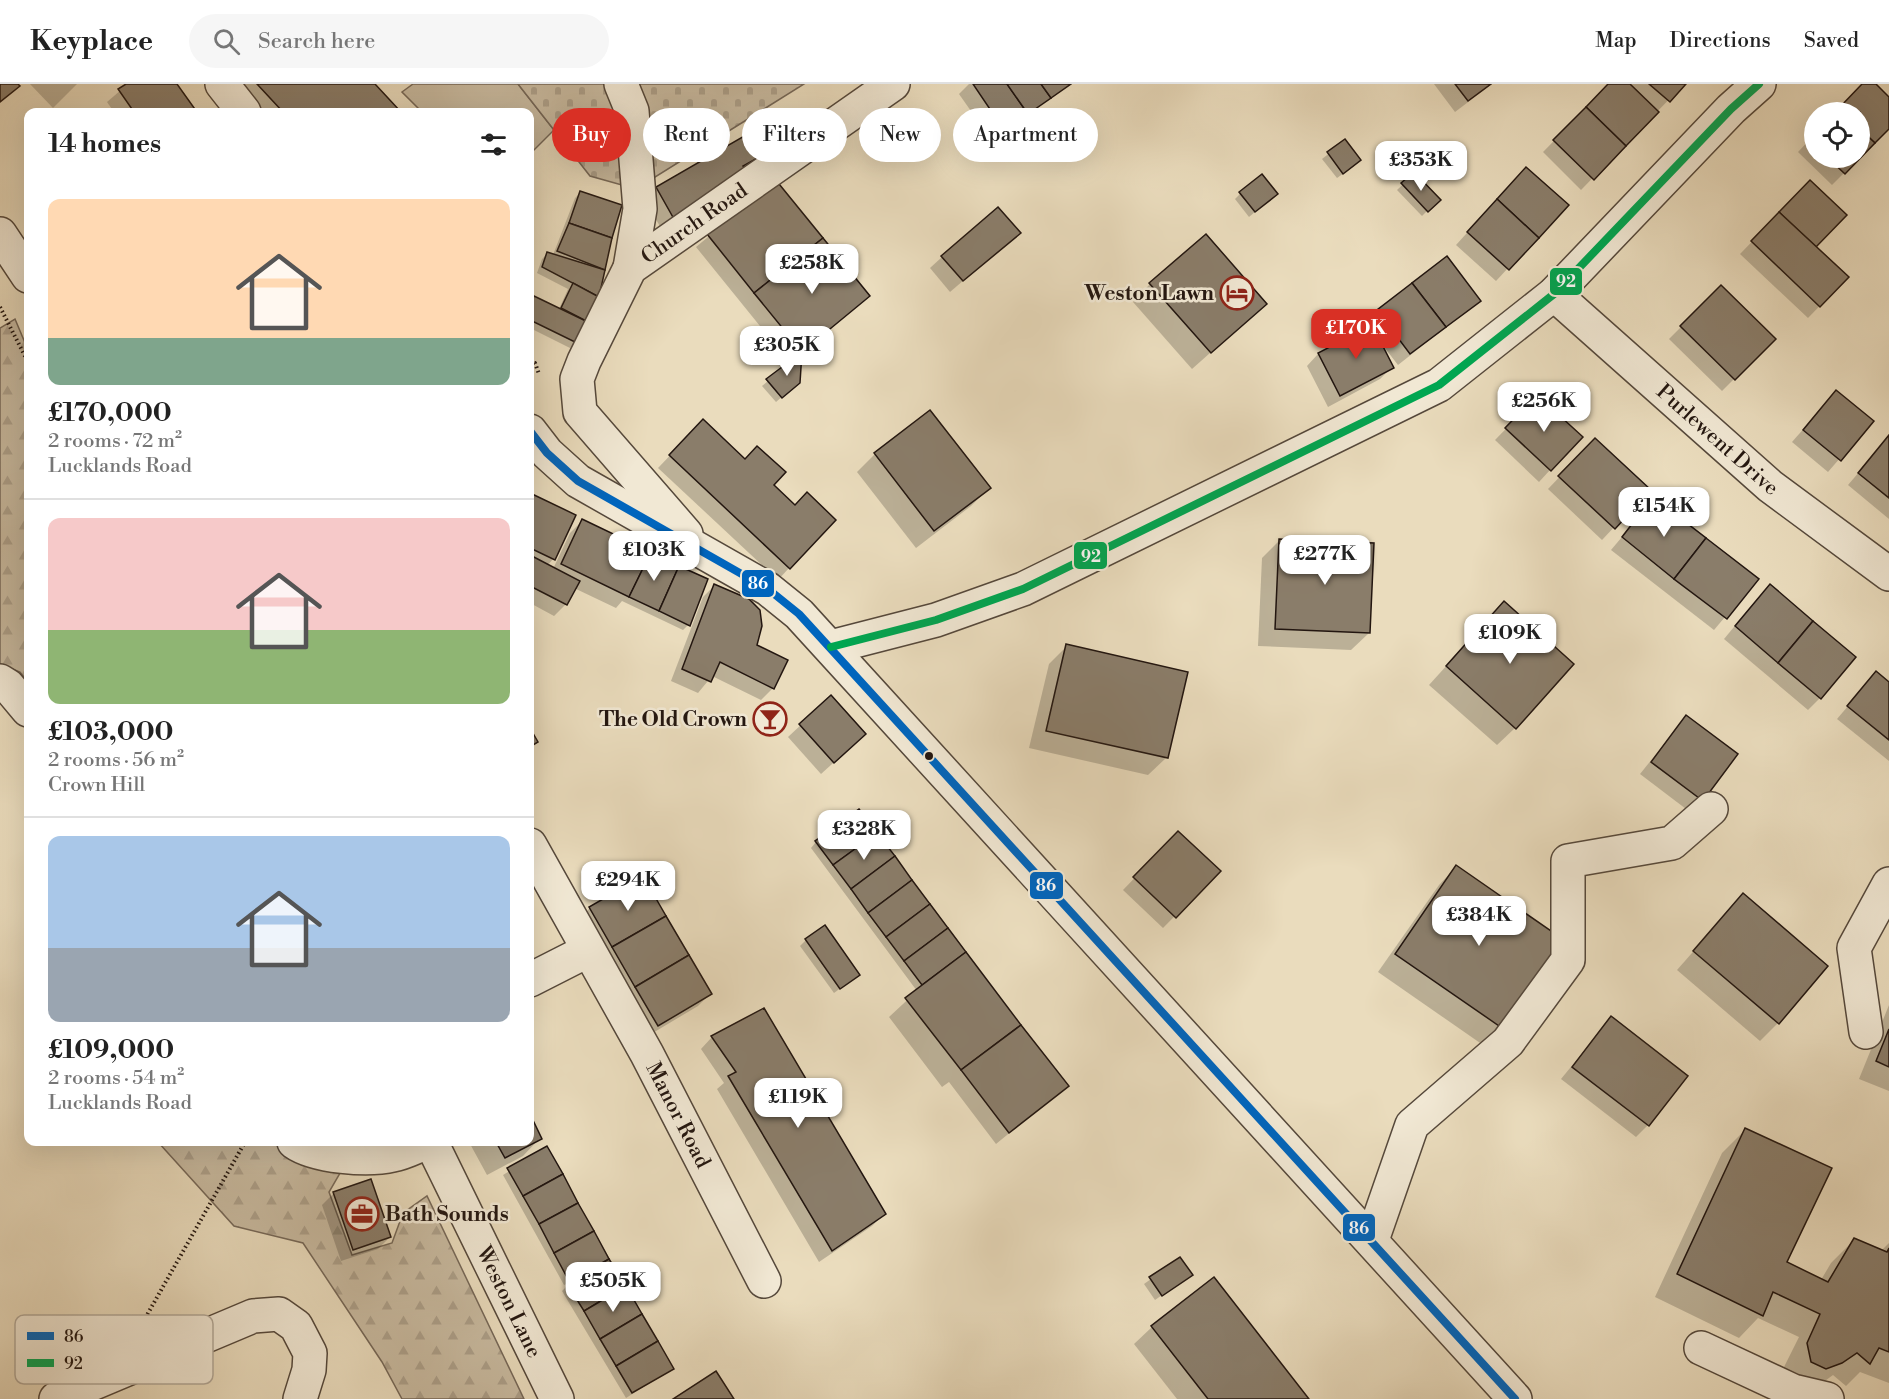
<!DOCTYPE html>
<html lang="en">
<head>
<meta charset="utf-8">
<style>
  body { margin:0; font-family:"Libre Bodoni",serif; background:#f6f6f6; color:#222; height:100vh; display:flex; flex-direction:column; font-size:22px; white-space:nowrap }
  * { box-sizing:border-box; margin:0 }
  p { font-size:20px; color:#767676 }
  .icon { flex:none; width:33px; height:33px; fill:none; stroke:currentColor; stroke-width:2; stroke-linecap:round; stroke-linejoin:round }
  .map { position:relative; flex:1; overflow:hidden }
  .sheet { position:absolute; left:24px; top:24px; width:510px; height:1038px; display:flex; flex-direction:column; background:#fff; border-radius:12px; box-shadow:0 6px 24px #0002 }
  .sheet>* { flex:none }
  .hud { position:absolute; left:552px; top:24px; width:570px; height:54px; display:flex; gap:12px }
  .buttons { position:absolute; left:1804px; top:18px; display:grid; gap:12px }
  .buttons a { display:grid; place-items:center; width:66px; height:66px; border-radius:50%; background:#fff; box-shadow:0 6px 24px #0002; font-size:30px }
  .price { position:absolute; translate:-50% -51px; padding:0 14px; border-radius:12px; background:#fff; color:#222; font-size:20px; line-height:39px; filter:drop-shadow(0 2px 3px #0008) }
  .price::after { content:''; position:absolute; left:50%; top:36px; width:18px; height:14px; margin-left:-9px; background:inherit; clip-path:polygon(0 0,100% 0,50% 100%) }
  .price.active { background:#d93025; color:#fff }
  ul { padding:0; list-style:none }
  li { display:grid; align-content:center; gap:12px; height:318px; padding:0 24px }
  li+li { border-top:2px solid #e0e0e0 }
  li span { display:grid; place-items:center; height:186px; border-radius:12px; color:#555 }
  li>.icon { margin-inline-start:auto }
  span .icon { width:108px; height:108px; fill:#fffc; stroke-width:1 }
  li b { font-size:26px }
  h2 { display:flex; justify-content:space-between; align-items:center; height:72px; padding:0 24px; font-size:26px }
  .chip { padding:0 21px; border-radius:27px; background:#fff; box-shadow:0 6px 24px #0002; font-size:21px; line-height:54px }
  .chip.active { background:#d93025; color:#fff }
  header { display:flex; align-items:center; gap:36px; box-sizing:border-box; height:84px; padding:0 30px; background:#fff; border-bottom:2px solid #e0e0e0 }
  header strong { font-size:28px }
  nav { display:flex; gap:33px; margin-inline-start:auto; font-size:21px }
  .search { width:420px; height:54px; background:#f6f6f6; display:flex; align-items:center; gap:15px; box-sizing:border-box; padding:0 21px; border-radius:33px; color:#767676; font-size:22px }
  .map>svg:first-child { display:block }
</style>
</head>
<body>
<header>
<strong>Keyplace</strong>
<div class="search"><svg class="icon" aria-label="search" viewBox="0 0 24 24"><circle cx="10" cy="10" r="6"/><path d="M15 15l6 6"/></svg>Search here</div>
<nav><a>Map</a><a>Directions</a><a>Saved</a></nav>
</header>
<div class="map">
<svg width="1889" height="1315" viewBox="0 0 1889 1315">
  <defs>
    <pattern id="forest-firs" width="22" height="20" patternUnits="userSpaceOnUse" patternTransform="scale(1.5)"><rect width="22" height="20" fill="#c8baa0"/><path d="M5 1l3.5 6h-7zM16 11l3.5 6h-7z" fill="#ac9f89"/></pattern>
    <pattern id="cemetery-stones" width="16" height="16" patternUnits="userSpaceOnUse" patternTransform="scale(1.5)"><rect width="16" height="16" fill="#c8baa0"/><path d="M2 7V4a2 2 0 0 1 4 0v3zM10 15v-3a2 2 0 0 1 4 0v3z" fill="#ac9f89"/></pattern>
  </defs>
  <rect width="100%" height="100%" fill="#eadcbd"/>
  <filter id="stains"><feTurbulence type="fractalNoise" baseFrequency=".00333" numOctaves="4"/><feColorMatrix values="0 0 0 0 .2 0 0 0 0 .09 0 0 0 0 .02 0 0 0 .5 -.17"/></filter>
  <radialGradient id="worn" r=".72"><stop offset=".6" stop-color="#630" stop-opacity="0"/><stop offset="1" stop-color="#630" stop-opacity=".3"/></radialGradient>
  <path fill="#c8baa0" stroke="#766858" stroke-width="1.5" d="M413,0H518L554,46L530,70V28H422L402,8Z"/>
  <g fill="url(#forest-firs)" stroke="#766858" stroke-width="1.5">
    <path d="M15,235L28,266V598L20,588L0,580V244Z"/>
    <path d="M158,1058H382L347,1077L329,1108L352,1171L392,1159L403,1129L427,1112L524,1315H402L382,1278L303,1159L234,1142Z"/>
  </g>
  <path fill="url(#cemetery-stones)" stroke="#766858" stroke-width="1.5" d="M518,0H804L636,105L590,92Z"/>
  <g fill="#0003">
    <path d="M30,0H77L53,24Z"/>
    <path d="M128,0H175L195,28H114L107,18Z"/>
    <path d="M224,0H373L399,28H250Z"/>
    <path d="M969,0H1070L992,57L959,10Z"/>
    <path d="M1434,0H1492L1455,28Z"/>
    <path d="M1610,0H1684L1581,106L1543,68Z"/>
    <path d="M1864,0H1874L1889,15V43L1860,73V28H1836Z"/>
    <path d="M1815,50V74H1859L1832,101L1798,68Z"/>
    <path d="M1345,57L1354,82L1337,94L1322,75Z"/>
    <path d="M777,62L662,146L645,116L657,104Z"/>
    <path d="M1414,90L1438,116L1422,132L1397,106Z"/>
    <path d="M1515,96L1567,121L1496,197L1456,161Z"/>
    <path d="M775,97L868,212L800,269L792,304L776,318L762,302L790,279L696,163Z"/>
    <path d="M1810,98L1814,163L1847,194L1808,234L1740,170Z"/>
    <path d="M580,109L610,153L598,212L576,258L570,264L530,244V212L559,225L568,205L537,189L542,175L548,169L553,171L575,114Z"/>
    <path d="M1240,110H1276L1249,133L1235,115Z"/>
    <path d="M1019,149L950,208L930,184L942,173Z"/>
    <path d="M1150,200L1265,220L1192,285L1133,218Z"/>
    <path d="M1721,203L1774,255L1722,307L1669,255Z"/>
    <path d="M1479,217L1398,281L1381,259L1392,283L1380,295L1328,323L1307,282L1318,270L1370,244L1366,239L1378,227Z"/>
    <path d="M1836,308L1872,337L1828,388L1792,358Z"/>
    <path d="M1537,313L1550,386L1539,398L1495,356Z"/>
    <path d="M930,328L989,404L971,422L916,464L857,388L875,370Z"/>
    <path d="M703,337L771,401L789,484L778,496L658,384Z"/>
    <path d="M1889,353V435L1848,401Z"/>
    <path d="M1595,356L1649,406L1602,456L1548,405Z"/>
    <path d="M530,411L574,432L553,475L547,482L553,485L570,449L582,437L688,541L683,546L622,517L616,524L574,504L566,520L554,532L530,519Z"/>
    <path d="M1654,415L1757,495L1714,546L1611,466Z"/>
    <path d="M1280,456L1369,549L1351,566L1258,562L1262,474Z"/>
    <path d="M715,501L755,562L773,604L761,616L712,592L698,609L671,597L703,513Z"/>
    <path d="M1758,514L1820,614L1808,626L1724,555Z"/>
    <path d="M1487,537L1515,644L1497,661L1429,601Z"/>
    <path d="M1067,562L1186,589L1166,674L1148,691L1029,664L1049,580Z"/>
    <path d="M1876,589L1889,600V677L1837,635Z"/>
    <path d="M831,613L852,662L821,690L788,653Z"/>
    <path d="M1686,633L1702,716L1690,728L1640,690Z"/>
    <path d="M1178,749L1219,787L1163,844L1123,806Z"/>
    <path d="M816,758L959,873L1067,1002L996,1060L949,998L942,1003L889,933L917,907L811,764Z"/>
    <path d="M1456,783L1501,943L1483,961L1378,888L1439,801Z"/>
    <path d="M642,794L710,910L698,922L646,953L578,836L590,824Z"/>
    <path d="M1743,811L1778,939L1760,957L1677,886Z"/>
    <path d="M806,856L858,891L834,909L800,862Z"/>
    <path d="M1889,921V1007L1859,995Z"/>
    <path d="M1611,934L1648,1041L1636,1053L1561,995Z"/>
    <path d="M712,953L884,1130L872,1142L819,1178L717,1005L724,999L701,965Z"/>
    <path d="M530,1034L540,1054L523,1072L487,1091L469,1058H530Z"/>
    <path d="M1745,1046L1785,1179L1821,1196L1831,1179L1854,1156L1881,1167L1889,1159V1299L1860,1288L1846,1302L1833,1291L1818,1302L1788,1301L1784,1283L1799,1253L1758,1234L1739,1254L1655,1213L1722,1069Z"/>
    <path d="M547,1064L672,1285L626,1314L562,1207L571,1198L564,1201L503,1091Z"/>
    <path d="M334,1109L390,1153L378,1165L341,1177L322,1121Z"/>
    <path d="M1179,1175L1191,1191L1155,1216L1144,1200Z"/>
    <path d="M1152,1243L1307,1315H1177L1134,1260Z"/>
  </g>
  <g fill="#8a7d6a" stroke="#231610" stroke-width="1.5">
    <path d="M0,0H18L20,2L0,18Z"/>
    <path d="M126,0H177L197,28H134L118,5Z"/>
    <path d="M257,0H375L401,28H283Z"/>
    <path d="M973,0H1007L1028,30L1004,46Z"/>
    <path d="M1007,0H1041L1051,14L1028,30Z"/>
    <path d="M1041,0H1071L1051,14Z"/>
    <path d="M1455,0H1491L1468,17Z"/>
    <path d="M1608,0H1630L1659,28L1626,62L1586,23Z"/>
    <path d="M1649,0H1686L1670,18Z"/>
    <path d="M1862,0H1876L1889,13V45L1875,59L1860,45V28H1843L1839,24Z"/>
    <path d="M1586,23L1626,62L1594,96L1553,56Z"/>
    <path d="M767,39L779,62L743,82L749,92L674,135L656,103Z"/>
    <path d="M1860,45L1875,59L1845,90L1828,74H1860Z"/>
    <path d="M1345,55L1361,76L1343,90L1327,68Z"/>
    <path d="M1526,83L1569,121L1539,154L1497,115Z"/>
    <path d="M1414,88L1441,116L1428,128L1401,99Z"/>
    <path d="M1262,90L1278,110L1255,128L1239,108Z"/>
    <path d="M775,95L823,154L754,209L707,150Z"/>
    <path d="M1810,96L1847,131L1816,163L1779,128Z"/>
    <path d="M580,107L622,121L612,154L569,139Z"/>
    <path d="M1497,115L1539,154L1509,186L1467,148Z"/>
    <path d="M998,123L1021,149L963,197L941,172Z"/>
    <path d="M1779,128L1849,193L1820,223L1751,157Z"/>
    <path d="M569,139L612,154L605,186L557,167Z"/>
    <path d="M1206,150L1267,220L1211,269L1149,199Z"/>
    <path d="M823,154L870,212L802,268L754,209Z"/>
    <path d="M547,168L605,186L599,213L542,183Z"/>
    <path d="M1447,172L1481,217L1446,243L1412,199Z"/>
    <path d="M573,199L599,213L590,239L561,224Z"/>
    <path d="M1412,199L1446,243L1410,270L1377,226Z"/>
    <path d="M1721,201L1776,255L1735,296L1680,242Z"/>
    <path d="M534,212L590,239L577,259L530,236V218Z"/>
    <path d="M1372,241L1394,284L1340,312L1318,269Z"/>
    <path d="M802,268L800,299L782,314L766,295Z"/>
    <path d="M1836,306L1874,337L1841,377L1803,346Z"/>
    <path d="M1537,311L1583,353L1551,387L1505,344Z"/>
    <path d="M930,326L991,404L934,447L874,369Z"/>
    <path d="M703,335L745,375L757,362L786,388L774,401L795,421L807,408L836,436L790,485L669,371Z"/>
    <path d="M1889,351V414L1858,389Z"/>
    <path d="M1595,354L1651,406L1615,445L1558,392Z"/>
    <path d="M530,409L576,431L555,476L530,464Z"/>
    <path d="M1653,413L1706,454L1674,495L1622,453Z"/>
    <path d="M582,435L651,468L629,513L561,480Z"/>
    <path d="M1706,454L1759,495L1727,535L1674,495Z"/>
    <path d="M1279,455L1374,459L1370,549L1275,545Z"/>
    <path d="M651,468L679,482L659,527L629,513Z"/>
    <path d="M530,471L580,497L567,521L530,502Z"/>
    <path d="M679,482L708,495L690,542L659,527Z"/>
    <path d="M714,500L749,515L760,526L762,542L757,561L788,576L774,605L720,578L711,598L682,585Z"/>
    <path d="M1770,500L1813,537L1778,579L1735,542Z"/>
    <path d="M1504,517L1574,580L1516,645L1446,582Z"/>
    <path d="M1813,537L1856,573L1821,615L1778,579Z"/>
    <path d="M1066,560L1188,588L1168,674L1046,647Z"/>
    <path d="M1876,587L1889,598V656L1847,622Z"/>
    <path d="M831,611L866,650L834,679L799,640Z"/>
    <path d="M1686,631L1738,670L1703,717L1651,678Z"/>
    <path d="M530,644L538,658L530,663Z"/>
    <path d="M859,725L877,749L833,781L815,757Z"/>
    <path d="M1178,747L1221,787L1176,834L1133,793Z"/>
    <path d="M877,749L895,772L851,805L833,781Z"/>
    <path d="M895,772L912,796L868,829L851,805Z"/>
    <path d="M1456,781L1564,856L1502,944L1395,870Z"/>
    <path d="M643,792L666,832L612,863L589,823Z"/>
    <path d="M912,796L930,820L886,853L868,829Z"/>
    <path d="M1743,809L1828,882L1779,940L1693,867Z"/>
    <path d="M930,820L948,844L904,877L886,853Z"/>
    <path d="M666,832L689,871L635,903L612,863Z"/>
    <path d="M825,841L860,891L840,905L805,855Z"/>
    <path d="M948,844L966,868L922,901L904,877Z"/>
    <path d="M966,868L1021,941L961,986L905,914Z"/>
    <path d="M689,871L712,910L658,942L635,903Z"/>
    <path d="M764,924L886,1130L832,1167L728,992L736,988L711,952Z"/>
    <path d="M1611,932L1688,992L1649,1042L1572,983Z"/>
    <path d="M1021,941L1069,1002L1009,1049L961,986Z"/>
    <path d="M1889,945V983L1876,977Z"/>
    <path d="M530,1030L542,1055L505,1074L496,1058H530Z"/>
    <path d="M1745,1044L1832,1084L1787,1178L1828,1198L1854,1154L1887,1168L1889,1164V1268L1879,1264L1870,1280L1857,1269L1842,1279L1826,1285L1811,1278L1807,1259L1820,1230L1773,1208L1763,1232L1677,1190Z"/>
    <path d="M547,1062L563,1090L523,1112L507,1084Z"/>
    <path d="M563,1090L578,1119L539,1140L523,1112Z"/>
    <path d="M371,1095L391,1153L353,1166L333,1108Z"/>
    <path d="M578,1119L594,1147L554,1169L539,1140Z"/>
    <path d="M594,1147L609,1175L569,1197L554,1169Z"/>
    <path d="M1180,1173L1193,1191L1162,1212L1149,1193Z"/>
    <path d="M609,1175L626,1202L584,1227L567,1200Z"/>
    <path d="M1214,1193L1309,1315H1208L1151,1242Z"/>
    <path d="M626,1202L642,1230L600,1255L584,1227Z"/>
    <path d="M642,1230L658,1257L616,1282L600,1255Z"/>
    <path d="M658,1257L674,1285L632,1309L616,1282Z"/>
    <path d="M716,1287L734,1315H673Z"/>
  </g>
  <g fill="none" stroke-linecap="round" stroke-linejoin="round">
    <defs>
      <g id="minor">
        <path d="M222,0L244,28"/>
        <path d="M621,0L632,27L640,125L630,184"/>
        <path d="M0,150L28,192"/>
        <path id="s1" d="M1554,210L1770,402L1889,490"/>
        <path d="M530,347L547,369L578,397L768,505L799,530L1515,1315"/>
        <path id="s2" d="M686,450L580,328L577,295L584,277L630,184L893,0"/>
        <path d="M831,563L936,536L1023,505L1439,301L1554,210L1731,25L1759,0"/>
        <path d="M0,597L8,602L28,626"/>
        <path id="s3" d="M530,761L647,970L764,1197"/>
        <path d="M530,896L587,867"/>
        <path d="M1866,948L1854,864L1889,800"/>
        <path d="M294,1058C315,1073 368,1077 393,1071C405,1069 417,1062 428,1058"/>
        <path id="s4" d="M431,1058L557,1315"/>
        <path d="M1372,1156L1412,1041L1508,958L1568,876V777L1672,759L1711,725"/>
        <path d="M1701,1264L1793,1307L1827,1315"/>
        <path d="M56,1315L253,1232L279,1230L296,1242L310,1269L309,1286L300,1315"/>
      </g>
    </defs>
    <use href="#minor" stroke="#55483b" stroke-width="36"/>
    <g stroke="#231610" stroke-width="4" stroke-dasharray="1.5 3" stroke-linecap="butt">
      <path d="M0,223L28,278"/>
      <path d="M530,278L535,279L539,290"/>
      <path d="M143,1238L245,1058"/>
    </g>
    <use href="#minor" stroke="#f1e8d4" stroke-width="33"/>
    <defs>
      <path id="bus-1" d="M530,347L547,369L578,397L768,505L799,530L1515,1315"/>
      <path id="bus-2" d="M831,563L936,536L1023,505L1439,301L1554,210L1731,25L1759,0"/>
    </defs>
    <use href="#bus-1" stroke="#f1e8d4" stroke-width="12"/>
    <use href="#bus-2" stroke="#f1e8d4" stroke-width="12"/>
    <use href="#bus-1" stroke="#0065bd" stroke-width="8"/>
    <use href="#bus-2" stroke="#00a651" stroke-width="8"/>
  </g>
  <defs>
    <symbol id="hotel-ring" viewBox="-11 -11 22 22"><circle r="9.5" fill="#f1e8d4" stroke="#8f2418" stroke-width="1.5"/><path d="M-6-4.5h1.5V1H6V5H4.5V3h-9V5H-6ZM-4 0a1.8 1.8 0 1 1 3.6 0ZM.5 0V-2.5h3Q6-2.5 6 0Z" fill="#8f2418"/></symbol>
    <symbol id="bar-ring" viewBox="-11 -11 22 22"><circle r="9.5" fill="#f1e8d4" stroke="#8f2418" stroke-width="1.5"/><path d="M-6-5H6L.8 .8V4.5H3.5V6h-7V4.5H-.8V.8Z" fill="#8f2418"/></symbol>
    <symbol id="office-ring" viewBox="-11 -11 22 22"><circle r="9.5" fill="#f1e8d4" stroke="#8f2418" stroke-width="1.5"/><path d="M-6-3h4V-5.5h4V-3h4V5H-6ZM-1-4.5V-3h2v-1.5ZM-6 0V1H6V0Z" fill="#8f2418"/></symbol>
  </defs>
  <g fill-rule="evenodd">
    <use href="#hotel-ring" x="1218" y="190" width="38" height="38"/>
    <use href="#bar-ring" x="751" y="616" width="38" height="38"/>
    <use href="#office-ring" x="343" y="1111" width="38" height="38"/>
  </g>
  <circle fill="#231610" stroke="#f1e8d4" stroke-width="2" cx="929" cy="672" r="5"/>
  <g text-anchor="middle" stroke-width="5" stroke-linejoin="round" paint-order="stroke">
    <g font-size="21" fill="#231610" stroke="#f1e8d4">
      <text dy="7" stroke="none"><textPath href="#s2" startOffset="396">Church Road</textPath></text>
      <text dy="7" stroke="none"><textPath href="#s1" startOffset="219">Purlewent Drive</textPath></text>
      <text dy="7" stroke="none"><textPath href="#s3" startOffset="308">Manor Road</textPath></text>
      <text dy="7" stroke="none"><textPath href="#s4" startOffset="178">Weston Lane</textPath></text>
    </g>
    <g font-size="21" font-weight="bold" fill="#231610" stroke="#f1e8d4" text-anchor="end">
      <text x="1214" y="216">Weston Lawn</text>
      <text x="747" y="642">The Old Crown</text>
      <text x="385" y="1137" text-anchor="start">Bath Sounds</text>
    </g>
  </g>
  <rect x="15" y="1231" width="198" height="69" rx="9" fill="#f1e8d4" stroke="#b3a999" stroke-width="1.5"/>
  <rect x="27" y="1248" width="27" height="8" fill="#0065bd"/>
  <rect x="27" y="1275" width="27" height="8" fill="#00a651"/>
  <g font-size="16" fill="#231610">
    <text x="64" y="1258">86</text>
    <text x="64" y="1285">92</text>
  </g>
  <g stroke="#f1e8d4" stroke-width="2">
    <rect x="1549" y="183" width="34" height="29" rx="6" fill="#00a651"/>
    <rect x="1073" y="457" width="35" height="29" rx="6" fill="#00a651"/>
    <rect x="741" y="485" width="34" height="29" rx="6" fill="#0065bd"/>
    <rect x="1029" y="787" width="35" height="29" rx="6" fill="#0065bd"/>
    <rect x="1342" y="1129" width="34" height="29" rx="6" fill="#0065bd"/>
  </g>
  <g font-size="16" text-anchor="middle" font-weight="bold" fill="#fff">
    <text x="1566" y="203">92</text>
    <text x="1091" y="478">92</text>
    <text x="758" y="505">86</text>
    <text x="1046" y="807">86</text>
    <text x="1359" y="1150">86</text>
  </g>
  <rect width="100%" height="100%" filter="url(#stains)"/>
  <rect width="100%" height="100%" fill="url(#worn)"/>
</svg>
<div class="buttons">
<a><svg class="icon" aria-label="locate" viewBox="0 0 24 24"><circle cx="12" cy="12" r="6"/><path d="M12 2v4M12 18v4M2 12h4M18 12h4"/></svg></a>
</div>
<b class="price" style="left:1421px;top:108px">£353K</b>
<b class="price" style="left:812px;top:211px">£258K</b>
<b class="price active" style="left:1356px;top:276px">£170K</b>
<b class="price" style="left:787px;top:293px">£305K</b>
<b class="price" style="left:1544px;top:349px">£256K</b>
<b class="price" style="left:1664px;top:454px">£154K</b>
<b class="price" style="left:654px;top:498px">£103K</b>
<b class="price" style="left:1325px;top:502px">£277K</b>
<b class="price" style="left:1510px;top:581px">£109K</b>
<b class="price" style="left:864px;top:777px">£328K</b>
<b class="price" style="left:628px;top:828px">£294K</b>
<b class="price" style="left:1479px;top:863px">£384K</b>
<b class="price" style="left:798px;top:1045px">£119K</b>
<b class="price" style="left:613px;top:1229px">£505K</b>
<div class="hud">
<a class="chip active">Buy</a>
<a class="chip">Rent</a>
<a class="chip">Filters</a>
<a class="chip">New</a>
<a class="chip">Apartment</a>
</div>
<section class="sheet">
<h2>14 homes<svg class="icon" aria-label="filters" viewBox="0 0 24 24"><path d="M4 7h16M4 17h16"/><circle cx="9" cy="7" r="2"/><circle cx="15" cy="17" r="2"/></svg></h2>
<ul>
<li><span style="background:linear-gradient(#ffd9b3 75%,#7fa58c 0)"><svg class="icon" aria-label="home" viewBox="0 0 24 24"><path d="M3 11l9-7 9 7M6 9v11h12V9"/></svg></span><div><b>£170,000</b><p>2 rooms · 72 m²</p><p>Lucklands Road</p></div></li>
<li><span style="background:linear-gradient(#f6c9c9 60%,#8fb573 0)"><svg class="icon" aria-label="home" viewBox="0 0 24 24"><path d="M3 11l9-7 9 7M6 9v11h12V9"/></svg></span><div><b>£103,000</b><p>2 rooms · 56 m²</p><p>Crown Hill</p></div></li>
<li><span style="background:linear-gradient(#a9c7e8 60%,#9aa5b1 0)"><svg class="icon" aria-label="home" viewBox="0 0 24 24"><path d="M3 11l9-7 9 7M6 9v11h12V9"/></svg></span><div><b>£109,000</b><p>2 rooms · 54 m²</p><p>Lucklands Road</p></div></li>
</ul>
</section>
</div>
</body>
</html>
